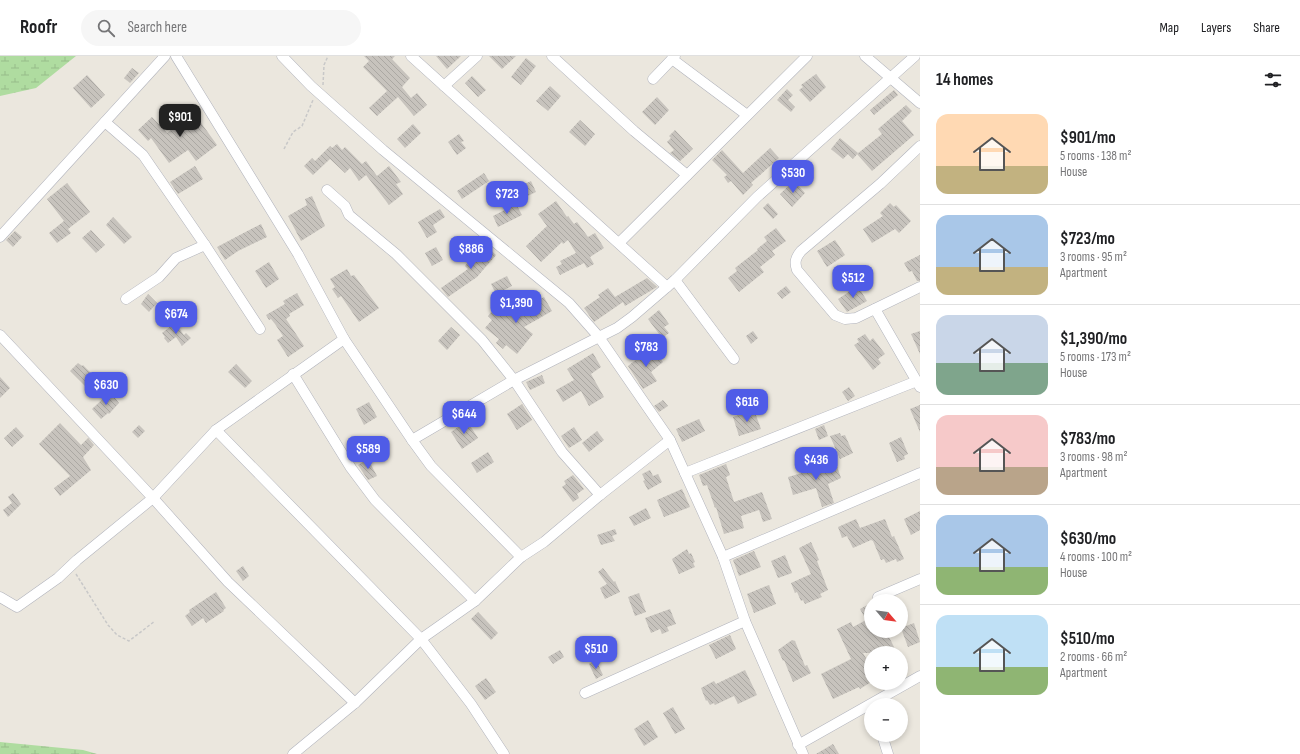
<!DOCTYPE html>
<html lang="en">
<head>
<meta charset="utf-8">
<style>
  body { margin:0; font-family:"Sofia Sans Condensed",sans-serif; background:#f6f6f6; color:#202124; height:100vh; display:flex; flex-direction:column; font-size:15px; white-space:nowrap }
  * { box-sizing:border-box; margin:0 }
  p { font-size:13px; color:#757577 }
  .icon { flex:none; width:22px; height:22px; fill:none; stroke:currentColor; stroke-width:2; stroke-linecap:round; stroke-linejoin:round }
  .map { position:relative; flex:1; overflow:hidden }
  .details { display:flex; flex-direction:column; background:#fff; width:380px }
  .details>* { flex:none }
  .needle { width:26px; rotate:118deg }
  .fabs { position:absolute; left:864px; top:538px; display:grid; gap:8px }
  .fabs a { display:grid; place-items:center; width:44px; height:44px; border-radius:50%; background:#fff; box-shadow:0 2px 6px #0003; font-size:20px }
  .price { position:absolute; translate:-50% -34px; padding:0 9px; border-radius:8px; background:#4f5ce7; color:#fff; font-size:13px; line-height:26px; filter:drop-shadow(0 1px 2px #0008) }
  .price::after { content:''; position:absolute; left:50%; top:24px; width:12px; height:9px; margin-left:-6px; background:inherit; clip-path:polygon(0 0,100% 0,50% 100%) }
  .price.active { background:#222; color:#fff }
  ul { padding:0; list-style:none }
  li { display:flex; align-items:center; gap:12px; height:100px; padding:0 16px }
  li+li { border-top:1px solid #e0e0e0 }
  li span { display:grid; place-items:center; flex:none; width:112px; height:80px; border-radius:12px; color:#555 }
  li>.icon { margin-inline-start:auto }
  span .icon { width:48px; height:48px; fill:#fffc; stroke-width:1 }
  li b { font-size:17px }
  h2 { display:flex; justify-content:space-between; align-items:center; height:48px; padding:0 16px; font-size:17px }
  header { display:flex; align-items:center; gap:24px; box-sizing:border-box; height:56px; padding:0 20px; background:#fff; border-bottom:1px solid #e0e0e0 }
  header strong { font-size:19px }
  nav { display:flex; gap:22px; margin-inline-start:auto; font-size:14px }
  .search { width:280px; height:36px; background:#f6f6f6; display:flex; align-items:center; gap:10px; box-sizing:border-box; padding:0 14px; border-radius:22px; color:#757577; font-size:15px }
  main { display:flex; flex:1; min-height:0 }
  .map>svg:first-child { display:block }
</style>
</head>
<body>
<header>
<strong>Roofr</strong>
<div class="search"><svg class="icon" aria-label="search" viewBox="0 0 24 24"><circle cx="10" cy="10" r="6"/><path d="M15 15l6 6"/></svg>Search here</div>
<nav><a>Map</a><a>Layers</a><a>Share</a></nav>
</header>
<main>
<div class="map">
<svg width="920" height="698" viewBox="0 0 920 698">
  <defs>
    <pattern id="wetland-marsh" width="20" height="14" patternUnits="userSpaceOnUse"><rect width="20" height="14" fill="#afdca0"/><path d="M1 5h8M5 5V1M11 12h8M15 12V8" fill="none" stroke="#97bd8a"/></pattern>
    <pattern id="building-back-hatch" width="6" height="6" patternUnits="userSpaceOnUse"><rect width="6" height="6" fill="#c7c3bd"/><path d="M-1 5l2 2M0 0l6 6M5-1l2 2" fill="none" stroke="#aba8a3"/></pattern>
  </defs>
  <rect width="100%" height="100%" fill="#ebe7de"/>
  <g fill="url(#wetland-marsh)">
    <path d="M0,0H76L36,32L0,40Z"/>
    <path d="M0,686L83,694L97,698H0Z"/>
  </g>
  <g fill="url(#building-back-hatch)">
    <path d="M364,0H395L392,3L410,22L402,31L411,42L417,37L427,49L414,60L398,41L377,60L369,52L387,35L363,11L369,5Z"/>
    <path d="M436,0H461L447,13Z"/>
    <path d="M489,0H516L502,13Z"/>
    <path d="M526,2L536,10L521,29L511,21Z"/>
    <path d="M132,12L139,17L130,27L124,22Z"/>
    <path d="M816,18L826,31L810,46L799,34L803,31L801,29Z"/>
    <path d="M87,19L105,39L91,52L73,32Z"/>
    <path d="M472,20L486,34L478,41L465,27Z"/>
    <path d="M550,30L561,40L548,55L536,45Z"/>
    <path d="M787,33L793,39L788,44L795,51L791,56L777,44Z"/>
    <path d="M894,34L898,39L874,59L870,54Z"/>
    <path d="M657,41L669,54L655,69L642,56Z"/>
    <path d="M906,49L912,55L902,65L914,79L872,115L857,98L882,78L878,73Z"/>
    <path d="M194,57L217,89L196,105L188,94L169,107L151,82L148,85L138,74L152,61L167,77Z"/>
    <path d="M580,64L595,78L585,90L569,76Z"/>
    <path d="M413,68L421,77L405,92L397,83Z"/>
    <path d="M675,74L693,93L680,105L670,97L674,94L667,86L671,82L669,80Z"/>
    <path d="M459,78L464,85L461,86L466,92L457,99L448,86Z"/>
    <path d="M840,82L858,97L853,103L848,98L843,103L831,93Z"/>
    <path d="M337,88L342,94L345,91L362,108L366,105L377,120L389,110L401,126L396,128L403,138L389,149L366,119L359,125L350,112L345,117L330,103L313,119L304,110L312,102L315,105L330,90L332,92Z"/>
    <path d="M770,92L779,102L751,127L753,129L743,139L731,125L728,127L724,121L727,119L712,104L722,94L743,117Z"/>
    <path d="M195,110L203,123L178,138L170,126Z"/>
    <path d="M484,117L489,125L462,143L457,135Z"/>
    <path d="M531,125L536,136L515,146L510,135Z"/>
    <path d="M794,125L805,137L792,151L780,138Z"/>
    <path d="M67,127L90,156L68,173L71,177L57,187L49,177L64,165L47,143Z"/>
    <path d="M312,140L325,170L301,185L288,160L307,149L305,143Z"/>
    <path d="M556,145L567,161L568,160L574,168L577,166L588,181L595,177L604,192L590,201L594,208L587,212L584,207L560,219L556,211L562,208L560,205L576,197L568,184L563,188L562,186L541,206L526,190L547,170L538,158Z"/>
    <path d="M768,147L778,158L773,163L763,152Z"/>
    <path d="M890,147L894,151L896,149L911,165L899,177L895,173L872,187L863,173L883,160L880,157Z"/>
    <path d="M516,148L522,159L498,171L493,160Z"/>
    <path d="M440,153L445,161L433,169L437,176L427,182L418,166Z"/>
    <path d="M113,161L132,181L124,188L106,169Z"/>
    <path d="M261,168L267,181L238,195L225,204L217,191Z"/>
    <path d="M776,172L786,185L772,195L775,199L760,211L764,216L739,236L728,222L737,215L735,212L758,194L757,193L767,185L764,181Z"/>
    <path d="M91,174L105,189L96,197L82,182Z"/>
    <path d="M15,175L22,181L13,191L6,184Z"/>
    <path d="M835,184L845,199L827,211L817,195Z"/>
    <path d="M484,188L496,199L477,221L448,241L441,232L468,213L465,210L472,202L470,200Z"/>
    <path d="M436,191L443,204L432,210L425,197Z"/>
    <path d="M920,199V225H917L912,215L909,216L904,207Z"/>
    <path d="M269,206L279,223L266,232L255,215Z"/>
    <path d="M347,213L351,220L354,219L379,252L359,266L341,240L338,242L332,233L335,231L330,223Z"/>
    <path d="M507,220L512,230L496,238L491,228Z"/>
    <path d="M647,222L657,231L625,250L623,246L594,266L584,252L600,241L598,239L608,232L615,241Z"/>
    <path d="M786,230L791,236L782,243L777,237Z"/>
    <path d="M858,230L867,245L847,256L838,243Z"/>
    <path d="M297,237L304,249L289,258L290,260L286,263L304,290L288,301L277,284L283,280L275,268L271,263L269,264L266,259L285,248L283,245Z"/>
    <path d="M148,238L157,247L149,256L141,248Z"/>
    <path d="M544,241L552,255L524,271L533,278L517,298L506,289L503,293L496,287L499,283L485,272L492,264L488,260L497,249L510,260Z"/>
    <path d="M659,254L669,268L664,271L669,277L662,282L648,263Z"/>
    <path d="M175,267L184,279L186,277L191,282L182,290L176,281L168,287L164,282L165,281L162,277Z"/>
    <path d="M451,271L460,279L447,294L438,285Z"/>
    <path d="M753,275L758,282L751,288L746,280Z"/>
    <path d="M920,275V298L911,278Z"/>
    <path d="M865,278L870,285L873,282L885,298L878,303L881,307L873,314L854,289L859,286L857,283Z"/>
    <path d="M651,292L663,306L651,316L657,325L643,333L628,310Z"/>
    <path d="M593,297L601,311L591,318L604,341L589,350L581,335L563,346L556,334L574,324L567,313Z"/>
    <path d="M78,307L82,310L83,309L96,322L87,332L70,315Z"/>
    <path d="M236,308L252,325L245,332L228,316Z"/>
    <path d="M542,319L545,327L530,334L526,326Z"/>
    <path d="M0,321L10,332L0,342Z"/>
    <path d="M849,331L855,340L848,345L842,336Z"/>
    <path d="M110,336L119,347L109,358L108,357L101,363L92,353Z"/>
    <path d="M663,344L668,350L659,356L654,350Z"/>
    <path d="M369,346L377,361L364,369L356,353Z"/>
    <path d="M522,348L532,364L517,374L507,358Z"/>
    <path d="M920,349V376L910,353Z"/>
    <path d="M754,354L761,373L739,380L733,361Z"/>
    <path d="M699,363L705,375L682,386L676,373Z"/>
    <path d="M467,365L478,382L462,393L451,376Z"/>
    <path d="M60,367L81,389L88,382L94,389L83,401L91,414L60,440L54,432L70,420L39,388Z"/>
    <path d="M139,369L145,375L138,382L132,376Z"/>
    <path d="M824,369L828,380L819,384L815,373Z"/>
    <path d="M16,371L24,380L12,391L4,382Z"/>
    <path d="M574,371L582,384L569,392L561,380Z"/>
    <path d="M597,375L604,384L589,396L582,387Z"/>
    <path d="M840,377L841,380L845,379L853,397L840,403L830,380Z"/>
    <path d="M901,381L908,398L904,400L905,403L897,406L889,387Z"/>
    <path d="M488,396L494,406L477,417L471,407Z"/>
    <path d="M368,403L377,420L368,424L358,409Z"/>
    <path d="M835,404L841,422L828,428L834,447L822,451L816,432L793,439L788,421L802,417L799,409L809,406L811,412Z"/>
    <path d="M726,408L730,419L726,421L734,446L762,436L772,463L763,466L759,454L741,460L744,472L724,478L716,451L715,452L707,429L703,430L699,419Z"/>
    <path d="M650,414L653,420L658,418L662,426L648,434L643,425L645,424L642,418Z"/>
    <path d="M573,419L584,433L577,438L579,442L573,446L562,431L566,428L564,425Z"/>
    <path d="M682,433L690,451L664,461L657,444Z"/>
    <path d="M13,437L21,448L8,461L3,454L12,447L8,441Z"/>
    <path d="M646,452L651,462L634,470L629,461Z"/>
    <path d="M920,455V474L911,479L904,463Z"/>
    <path d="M856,463L860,472L885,463L892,481L894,480L904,503L897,506L896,503L886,507L884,503L881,504L873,485L871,484L853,492L847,480L842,482L838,471Z"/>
    <path d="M615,473L617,478L612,480L615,485L601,489L597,479Z"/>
    <path d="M811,486L819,504L817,505L828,534L820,538L822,541L805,548L803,544L801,545L797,536L795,537L791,527L811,518L799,492Z"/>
    <path d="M687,493L689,498L691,497L695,506L693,507L695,511L679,518L672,503Z"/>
    <path d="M754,495L761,511L739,520L733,504Z"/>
    <path d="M785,499L792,517L778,522L771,505Z"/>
    <path d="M243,510L249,520L243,525L236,515Z"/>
    <path d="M603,512L614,526L615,525L620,536L605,543L600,532L607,528L598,516Z"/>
    <path d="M769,529L776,548L754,557L747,538Z"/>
    <path d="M216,536L226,552L223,554L224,555L206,567L203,562L192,570L185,560L190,556L189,554Z"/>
    <path d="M639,537L646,556L635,560L628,541Z"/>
    <path d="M871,547V575H886L895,593L887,597H863L871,611V626L860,633L859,631L833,643L821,618L851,603L837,573L851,566L853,571L866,564L860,553Z"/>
    <path d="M670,553L676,568L667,571L669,575L662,578L660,573L651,577L645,562Z"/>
    <path d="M478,556L498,577L491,584L471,563Z"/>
    <path d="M914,567L920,586L908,591L901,572Z"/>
    <path d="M730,579L736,593L716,603L709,589Z"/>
    <path d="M792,584L795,585L805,610L807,609L811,617L793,626L784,604L783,605L778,594Z"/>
    <path d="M560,594L564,601L553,608L548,601Z"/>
    <path d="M596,604L603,619L596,623L589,608Z"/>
    <path d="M745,614L757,639L738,648L734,640L715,649L714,647L710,649L707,644L706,645L701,632L714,625L716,628Z"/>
    <path d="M486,622L496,636L485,644L475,630Z"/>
    <path d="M673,651L685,673L675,678L663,657Z"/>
    <path d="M648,664L658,681L644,690L634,673Z"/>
    <path d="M833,688L839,698H816Z"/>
  </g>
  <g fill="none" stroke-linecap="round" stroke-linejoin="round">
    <defs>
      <g id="street">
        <path d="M176,0L298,198L344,283L412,384L431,410L521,501"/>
        <path d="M282,0L311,30L383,94L569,247L599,281L670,384L723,501L745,565L803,698"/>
        <path d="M411,0L667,231"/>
        <path d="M552,0L634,75L687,119"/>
        <path d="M865,0L920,47"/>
        <path d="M672,3L747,59"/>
        <path d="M653,23L675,0"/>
        <path d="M444,30L477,0"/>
        <path d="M105,66L143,99L205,189L260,273"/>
        <path d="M920,90L880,128L801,195C796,201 794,206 797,214L835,259L845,263L856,262L920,231"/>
        <path d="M327,134L345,150L349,159L396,198L482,284L514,324L562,396L600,439"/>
        <path d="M0,181L165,0"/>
        <path d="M619,187L807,0"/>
        <path d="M675,224L734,303"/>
        <path d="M126,243L159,221L176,202L205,189"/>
        <path d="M875,253L920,331"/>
        <path d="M0,279L153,442L228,526L355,647"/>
        <path d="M293,318L351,412L375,444L475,545"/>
        <path d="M216,374L421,583L471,648L504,698"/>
        <path d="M412,384L514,324L599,281L617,272L632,261L675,224L757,141L915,0"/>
        <path d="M685,417L917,325"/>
        <path d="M723,501L920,417"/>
        <path d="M0,541L17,551L58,522L77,504L153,442L216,374L344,283"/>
        <path d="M878,541L920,523"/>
        <path d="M585,637L745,565"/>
        <path d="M882,679L888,698"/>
        <path d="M798,689L920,620"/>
        <path d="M293,698L355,647L421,583L475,545L521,501L544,486L600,439L670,384"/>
      </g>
    </defs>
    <use href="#street" stroke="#b1b3bc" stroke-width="11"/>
    <g stroke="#c8c8c8" stroke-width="1.5" stroke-dasharray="3 2" stroke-linecap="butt">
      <path d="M323,29L324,9L328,0"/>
      <path d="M284,93L293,76L302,70L313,44"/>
      <path d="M76,518L108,569L117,579L129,585L155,565"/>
    </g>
    <use href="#street" stroke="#fff" stroke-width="10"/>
  </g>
</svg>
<div class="fabs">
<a><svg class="needle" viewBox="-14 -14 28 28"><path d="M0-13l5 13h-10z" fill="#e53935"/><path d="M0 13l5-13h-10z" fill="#757577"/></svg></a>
<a>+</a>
<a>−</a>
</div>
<b class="price active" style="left:180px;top:82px">$901</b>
<b class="price" style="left:793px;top:138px">$530</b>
<b class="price" style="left:507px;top:159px">$723</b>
<b class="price" style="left:471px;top:214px">$886</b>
<b class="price" style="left:853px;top:243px">$512</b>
<b class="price" style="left:516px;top:268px">$1,390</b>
<b class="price" style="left:176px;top:279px">$674</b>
<b class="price" style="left:646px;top:312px">$783</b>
<b class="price" style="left:106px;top:350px">$630</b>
<b class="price" style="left:747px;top:367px">$616</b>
<b class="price" style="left:464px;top:379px">$644</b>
<b class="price" style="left:368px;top:414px">$589</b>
<b class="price" style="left:816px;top:425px">$436</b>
<b class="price" style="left:596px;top:614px">$510</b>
</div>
<section class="details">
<h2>14 homes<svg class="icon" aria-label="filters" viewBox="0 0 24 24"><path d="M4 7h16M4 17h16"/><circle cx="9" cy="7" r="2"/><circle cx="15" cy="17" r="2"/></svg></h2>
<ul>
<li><span style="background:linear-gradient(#ffd9b3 65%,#c2b280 0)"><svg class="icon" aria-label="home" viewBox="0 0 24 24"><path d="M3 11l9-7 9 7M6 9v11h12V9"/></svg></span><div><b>$901/mo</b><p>5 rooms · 138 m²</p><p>House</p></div></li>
<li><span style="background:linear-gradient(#a9c7e8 65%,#c2b280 0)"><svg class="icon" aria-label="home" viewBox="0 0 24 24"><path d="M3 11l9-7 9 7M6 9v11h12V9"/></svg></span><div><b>$723/mo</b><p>3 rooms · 95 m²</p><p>Apartment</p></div></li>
<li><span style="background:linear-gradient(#c9d6e8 60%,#7fa58c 0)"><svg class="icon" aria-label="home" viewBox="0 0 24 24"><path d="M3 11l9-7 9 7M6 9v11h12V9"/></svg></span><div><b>$1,390/mo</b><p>5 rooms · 173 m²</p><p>House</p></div></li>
<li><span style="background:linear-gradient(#f6c9c9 65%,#b9a48a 0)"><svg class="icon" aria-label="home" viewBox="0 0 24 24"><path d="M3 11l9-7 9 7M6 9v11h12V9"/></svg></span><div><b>$783/mo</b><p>3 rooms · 98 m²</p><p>Apartment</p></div></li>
<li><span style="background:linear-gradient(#a9c7e8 65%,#8fb573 0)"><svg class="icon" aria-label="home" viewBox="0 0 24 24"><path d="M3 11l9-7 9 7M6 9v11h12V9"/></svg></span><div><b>$630/mo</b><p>4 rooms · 100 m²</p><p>House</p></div></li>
<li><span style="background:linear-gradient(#bfe0f5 65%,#8fb573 0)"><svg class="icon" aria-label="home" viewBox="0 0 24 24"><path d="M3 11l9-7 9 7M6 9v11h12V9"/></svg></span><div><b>$510/mo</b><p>2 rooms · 66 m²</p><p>Apartment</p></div></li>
</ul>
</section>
</main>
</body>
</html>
